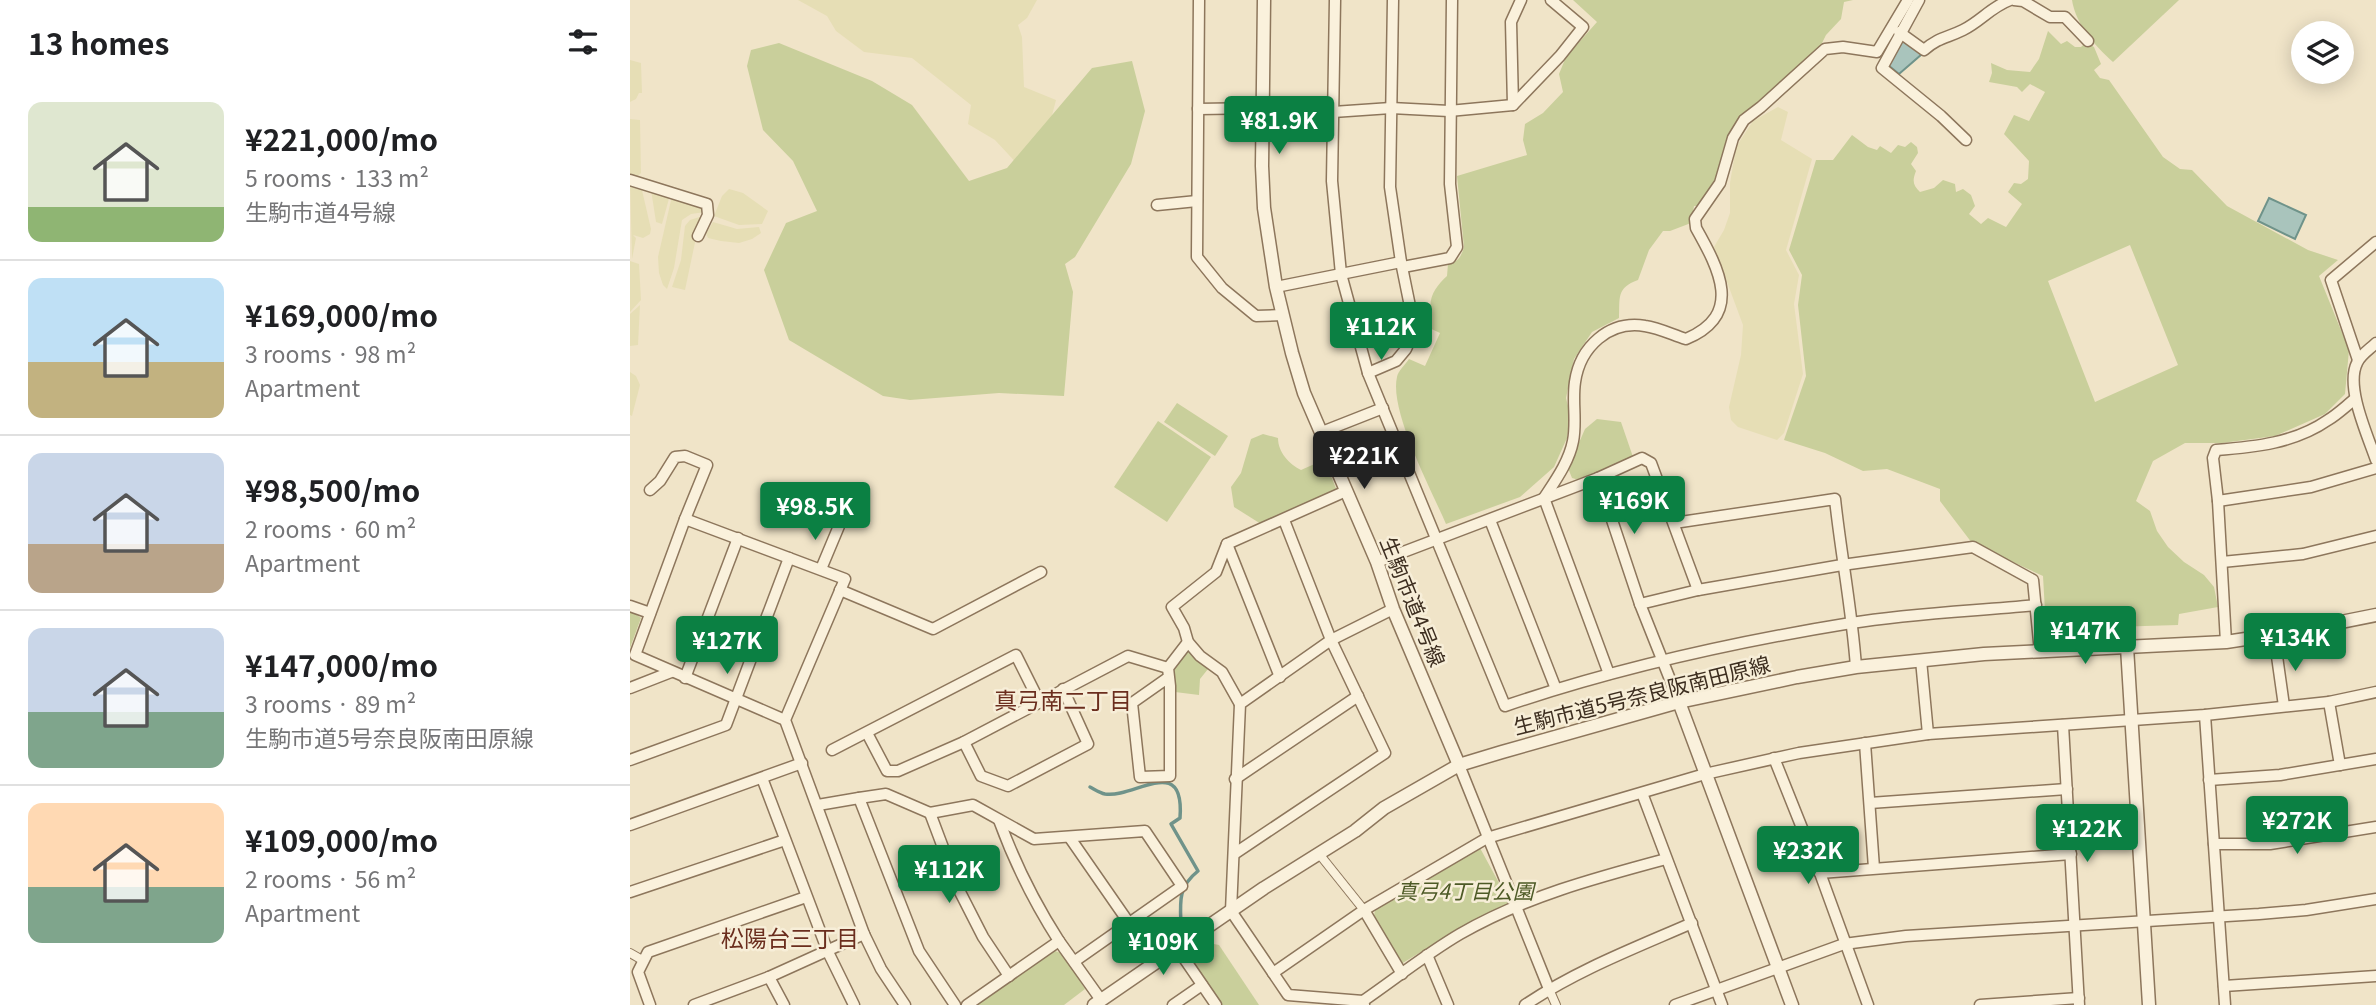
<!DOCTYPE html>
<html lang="en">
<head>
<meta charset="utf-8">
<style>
  body { margin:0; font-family:Georgia,"Noto Sans JP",serif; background:#f6f6f6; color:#202124; height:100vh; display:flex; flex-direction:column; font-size:26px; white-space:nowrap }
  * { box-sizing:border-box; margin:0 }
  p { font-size:23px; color:#757577 }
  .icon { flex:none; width:38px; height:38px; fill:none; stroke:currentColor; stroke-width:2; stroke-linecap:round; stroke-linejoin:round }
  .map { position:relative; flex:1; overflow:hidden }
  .sheet { display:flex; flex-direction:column; background:#fff; width:630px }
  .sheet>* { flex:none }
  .tools { position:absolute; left:1661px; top:21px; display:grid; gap:14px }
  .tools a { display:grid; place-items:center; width:63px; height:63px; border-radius:50%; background:#fff; box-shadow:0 4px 18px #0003; font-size:35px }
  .price { position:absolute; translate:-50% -60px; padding:0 16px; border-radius:7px; background:#0b8043; color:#fff; font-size:23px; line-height:46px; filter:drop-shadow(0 2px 4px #0008) }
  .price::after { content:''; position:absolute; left:50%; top:42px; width:21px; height:16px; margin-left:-10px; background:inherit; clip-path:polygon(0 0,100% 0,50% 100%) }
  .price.selected { background:#222; color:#fff }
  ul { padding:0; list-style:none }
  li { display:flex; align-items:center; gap:21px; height:175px; padding:0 28px }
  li+li { border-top:2px solid #e0e0e0 }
  li span { display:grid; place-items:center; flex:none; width:196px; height:140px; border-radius:14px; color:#555 }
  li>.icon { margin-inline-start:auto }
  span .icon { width:84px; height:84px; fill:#fffc; stroke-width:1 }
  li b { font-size:30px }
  h2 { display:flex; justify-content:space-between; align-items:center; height:84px; padding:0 28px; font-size:30px }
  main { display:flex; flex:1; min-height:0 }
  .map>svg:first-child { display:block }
</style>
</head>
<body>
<main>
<section class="sheet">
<h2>13 homes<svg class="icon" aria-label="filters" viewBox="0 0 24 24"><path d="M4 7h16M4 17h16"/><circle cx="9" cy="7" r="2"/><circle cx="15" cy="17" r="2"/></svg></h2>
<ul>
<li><span style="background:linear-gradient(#dfe7d0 75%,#8fb573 0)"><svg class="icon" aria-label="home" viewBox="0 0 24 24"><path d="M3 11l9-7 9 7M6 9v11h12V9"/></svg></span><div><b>¥221,000/mo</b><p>5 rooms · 133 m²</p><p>生駒市道4号線</p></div></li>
<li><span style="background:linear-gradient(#bfe0f5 60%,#c2b280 0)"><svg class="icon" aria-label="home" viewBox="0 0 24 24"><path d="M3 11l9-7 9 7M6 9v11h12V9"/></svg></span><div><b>¥169,000/mo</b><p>3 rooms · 98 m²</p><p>Apartment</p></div></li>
<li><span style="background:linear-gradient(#c9d6e8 65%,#b9a48a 0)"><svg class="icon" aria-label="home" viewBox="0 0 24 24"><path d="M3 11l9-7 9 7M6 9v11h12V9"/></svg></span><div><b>¥98,500/mo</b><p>2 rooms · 60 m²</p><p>Apartment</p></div></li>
<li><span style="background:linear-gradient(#c9d6e8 60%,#7fa58c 0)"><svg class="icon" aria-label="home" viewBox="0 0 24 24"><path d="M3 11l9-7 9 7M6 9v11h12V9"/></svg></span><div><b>¥147,000/mo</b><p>3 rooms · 89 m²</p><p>生駒市道5号奈良阪南田原線</p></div></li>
<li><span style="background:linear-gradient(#ffd9b3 60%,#7fa58c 0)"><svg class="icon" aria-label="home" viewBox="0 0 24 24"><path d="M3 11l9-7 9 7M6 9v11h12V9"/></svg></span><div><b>¥109,000/mo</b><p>2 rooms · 56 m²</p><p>Apartment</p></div></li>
</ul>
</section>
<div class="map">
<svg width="1746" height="1005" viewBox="0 0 1746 1005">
  <rect width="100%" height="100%" fill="#f0e4c8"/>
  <g fill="#e6deb5">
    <path d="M168,0H407L397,18L388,25L392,37L394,87L426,100L409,165L390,167L365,140L338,124L341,105L282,58L234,52L206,31L197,16Z"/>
    <path d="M0,60L11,63L12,93H9L6,99L0,102Z"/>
    <path d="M1148,107L1158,112L1151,140L1182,159L1156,250L1169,275L1164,304L1173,374L1154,433L1147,440L1108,427L1101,420L1099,407L1111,355L1113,325L1084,247L1094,230L1100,213V183L1106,147L1123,121Z"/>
    <path d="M0,119L10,120L11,173L6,178L0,177Z"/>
    <path d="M0,182L11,186L21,229L20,234L13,238L3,235L6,238L2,259Z"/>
    <path d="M99,189L113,193L138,211L132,224L109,225L84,216L92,196Z"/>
    <path d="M21,190L40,195L32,224L26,222Z"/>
    <path d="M42,196L70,204L75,212L61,214L52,220L44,268L37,289L33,285L29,273L28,257Z"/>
    <path d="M73,216L67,233L55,290L42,287L51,260L55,226L60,220Z"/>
    <path d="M83,222L107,229L129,227L131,233L122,239L109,243L91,241L78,238L76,234Z"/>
    <path d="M0,261L9,264L11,300L0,312Z"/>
    <path d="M10,305L8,345L0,346V314Z"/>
    <path d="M0,372L6,376L10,385L2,416L0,415Z"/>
  </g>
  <g fill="#c9cf9b" fill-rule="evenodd">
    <path d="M943,0H1223L1214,2L1211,19L1196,35L1190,47L1104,130L1088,180L1070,206H1064L1061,223L1040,231H1033L1019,250L1008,280C986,288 990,298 989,318L962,332L944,359L936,398L940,414L937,438L924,467L890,497L816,524C802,491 759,411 767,377C768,371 775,365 779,359L795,366L810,333L795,326L793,318L801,311C798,297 807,285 817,276L818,264C828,262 831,257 834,247L827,176L897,155L893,140L895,124L913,113L933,92L929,74L936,57L967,22Z"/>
    <path d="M1442,0H1549L1483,62C1465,46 1446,25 1442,0Z"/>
    <path d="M1418,31L1431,44L1437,41L1445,47H1451L1456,42L1464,47L1471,64L1464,70L1470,78L1479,80L1533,157L1550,169L1562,170L1597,206L1678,250L1708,260L1689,276L1719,350L1715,394L1695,414L1645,436L1592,443H1555L1523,461L1506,501L1520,511L1527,531L1538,547L1554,562L1574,575L1584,587L1588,607L1549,614L1548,625L1416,629L1413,576L1342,543L1310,501V489L1257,469L1233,471L1195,453L1154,440L1176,376L1168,305L1172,275L1159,250L1186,160H1203L1222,135L1238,147L1247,150L1250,146L1261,153L1268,145L1275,147L1281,142L1287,147L1288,153L1281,164L1286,171C1282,181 1283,185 1290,192L1304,188L1313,180L1325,184L1326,192L1333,189L1341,195L1345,206L1339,214L1351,224L1358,218L1376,227L1392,204L1378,192L1384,183L1391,184L1398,179L1399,161L1374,134L1384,115L1399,121L1415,92L1400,84L1392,92L1387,87L1359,82L1362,73L1361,63L1377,70L1400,72L1409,59ZM1500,245L1548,365L1465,402L1418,281Z"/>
    <path d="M149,43L242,81L282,105L339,181L377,168L462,68L502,61L515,111L501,164L445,257L435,264L443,292L434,396L369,393L280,400L253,396L159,340L134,270L156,223L187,211L163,161L133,130L117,66L121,50Z"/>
    <path d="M547,403L598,436L585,456L534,422Z"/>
    <path d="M967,419L991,422L1003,457L949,480L942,478L938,468L955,429Z"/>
    <path d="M528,421L581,457L537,522L484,487Z"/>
    <path d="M633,434L648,438C648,452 659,464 671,470L689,462L697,466L707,491L631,524L604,507L601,487L611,473L621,439Z"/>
    <path d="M0,610L11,618L0,648Z"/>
    <path d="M560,650L578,669L570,679L569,695L545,692L540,672Z"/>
    <path d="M850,848L881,905L827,930L771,964L744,916L745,910L797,877Z"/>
    <path d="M568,941L589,945L629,1005H592L557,955V948Z"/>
    <path d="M425,951L434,954L455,989L434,1005H345Z"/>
  </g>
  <g fill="#a9c4bc" stroke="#6f938a" stroke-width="2">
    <path d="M1272,40L1292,54L1269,74L1258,65Z"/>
    <path d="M1639,198L1676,215L1665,239L1628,221Z"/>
  </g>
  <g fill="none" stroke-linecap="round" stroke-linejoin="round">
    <path stroke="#6f938a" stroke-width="3.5" d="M460,787C464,789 470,793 475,794C504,799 555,752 550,818L541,824L568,871C548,887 550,901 551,926"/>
    <defs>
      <g id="pedestrian">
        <path d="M690,855L734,910"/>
        <path d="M0,953L14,961"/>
        <path d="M919,989L926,1005"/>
      </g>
      <g id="minor">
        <path d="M569,0L567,257L592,288L626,316L653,315"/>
        <path d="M705,0L702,181L711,274L738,373L875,706C987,668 1104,642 1221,623C1282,613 1345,611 1406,605"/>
        <path d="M1289,0L1252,68L1311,116L1336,140"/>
        <path d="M1384,0L1393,1L1420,17H1435L1458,41"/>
        <path d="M1269,32L1294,50C1309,37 1317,38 1333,30C1351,21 1361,7 1380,0"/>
        <path d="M883,105L881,22L891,0"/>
        <path d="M568,109L633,108L703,112L761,108L819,111L883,105L930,56L953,27L921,0"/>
        <path d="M0,180L77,204L78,215L68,236"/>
        <path d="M527,205L567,201"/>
        <path d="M773,267L820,258L827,247L820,184L822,0"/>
        <path d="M646,287L771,262"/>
        <path d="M1746,343C1740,349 1730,355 1727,363C1715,387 1738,436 1746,460"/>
        <path d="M1728,360L1701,280L1746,242"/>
        <path d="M738,373L766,361L776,349L783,333V321L771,262L760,187L763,0"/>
        <path d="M692,432L753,408"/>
        <path d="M968,478L1010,604L1049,702"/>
        <path d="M20,490L30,481L45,457L55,456L77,465L55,519"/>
        <path d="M1588,501L1681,487L1746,468"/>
        <path d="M860,520L926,689"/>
        <path d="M1044,523L1205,499C1211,555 1222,610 1226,667"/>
        <path d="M597,544L650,677"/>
        <path d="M747,562L968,478L1012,458L1021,463L1068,590"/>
        <path d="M1592,562L1673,554L1746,536"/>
        <path d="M191,569L209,526"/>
        <path d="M210,590L303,629L411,572"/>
        <path d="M1010,604L1068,590L1212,565L1343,547L1403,580L1410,652"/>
        <path d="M0,606L20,613"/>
        <path d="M1644,635L1654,706"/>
        <path d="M1596,642L1588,501L1583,458L1586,450C1625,447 1665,443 1698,420C1708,414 1716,406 1725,399"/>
        <path d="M1291,660L1298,734"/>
        <path d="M979,674L914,498C925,481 939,462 943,441C947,421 942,402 945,382C950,347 979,320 1015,326C1029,328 1043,335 1056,339C1114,315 1089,269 1066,228L1065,219L1090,183L1103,138L1114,120L1131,107L1195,49L1213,47L1247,52L1278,0"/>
        <path d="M539,677L502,703L510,777L540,776V686L538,668L558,642"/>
        <path d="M55,678L108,538"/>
        <path d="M0,688L41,672"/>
        <path d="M1699,702L1710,765"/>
        <path d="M610,704L592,672L570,656L558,642L554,628L542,607L586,572L597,544L716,491"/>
        <path d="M1575,715L1595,1005"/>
        <path d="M155,720L5,655L55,519L215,579L155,720L234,934L251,969L275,1005"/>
        <path d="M1433,725L1449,1005"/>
        <path d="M237,733L257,771H268L334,742L498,656L538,668"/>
        <path d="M334,742L351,776L378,786L458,744L433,689"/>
        <path d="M1235,743L1244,868"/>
        <path d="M202,750L386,655L409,701"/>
        <path d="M1144,758L1190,873L1238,1005"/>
        <path d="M0,760L96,725L159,558"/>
        <path d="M829,765L919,989"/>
        <path d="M132,778L198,952L224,1005"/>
        <path d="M605,779L728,696"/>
        <path d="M1579,780L1650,775L1746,759"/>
        <path d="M1012,793L1092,1005"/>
        <path d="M229,798L256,794L300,813L343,805L404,839L515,831L552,886L445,961"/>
        <path d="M1240,803L1437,789"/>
        <path d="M188,805L229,798L289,951L325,1005"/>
        <path d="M300,813L329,890L353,937L379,976"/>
        <path d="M0,825L172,763"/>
        <path d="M440,838L499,923"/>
        <path d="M1584,844H1640L1746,827"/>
        <path d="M604,854L755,753L701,640L654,520"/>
        <path d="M1190,873L1441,854"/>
        <path d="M0,892L155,840"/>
        <path d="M734,910L772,974"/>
        <path d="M429,941L471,1000"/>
        <path d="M547,948L586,1005"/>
        <path d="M797,955L818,1005"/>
        <path d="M643,973L734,910L857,838L1075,774L1169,753L1298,734L1575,715L1699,702L1746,692"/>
        <path d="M139,977L154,1005"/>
        <path d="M1594,986L1746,976"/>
        <path d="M733,1001C765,979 796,954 830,934C894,897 965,878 1036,859"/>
        <path d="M20,1005L8,972L18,952L176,897"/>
        <path d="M64,1005L139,977L234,934"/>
        <path d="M337,1005L429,941C404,902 385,864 369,820"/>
        <path d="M543,1005L572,985"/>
        <path d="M734,1005L733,1001L658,995L601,911L610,704L701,640L763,609"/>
        <path d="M895,1005C947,970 1005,948 1062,923"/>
        <path d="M1045,1005L1214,944L1276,936L1629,914L1676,910L1746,899"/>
        <path d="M1350,1005L1449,998"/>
      </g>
      <g id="tertiary">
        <path d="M634,0L632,166L634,208L646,287L662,353L674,393L747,562L763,609L829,765"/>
        <path d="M1497,647L1519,1005"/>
        <path d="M1049,702L1162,1005"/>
        <path d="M464,1005L634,888L725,831L754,808L829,765L872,752L1049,702L1167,677L1226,667L1354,654L1596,642L1661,632L1746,615"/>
      </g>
    </defs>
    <use href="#pedestrian" stroke="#8d765c" stroke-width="10"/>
    <use href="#minor" stroke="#8d765c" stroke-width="13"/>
    <use href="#tertiary" stroke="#8d765c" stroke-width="15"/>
    <use href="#pedestrian" stroke="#faf1dc" stroke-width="8"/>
    <use href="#minor" stroke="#faf1dc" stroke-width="10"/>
    <use href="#tertiary" stroke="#faf1dc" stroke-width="12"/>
  </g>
  <g text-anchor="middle" stroke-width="5" stroke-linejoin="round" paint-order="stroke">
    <g font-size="21" fill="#3d2e20" stroke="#f7eed8">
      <text transform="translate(782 602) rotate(68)" y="7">生駒市道4号線</text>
      <text transform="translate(1012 696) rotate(-14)" y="7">生駒市道5号奈良阪南田原線</text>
    </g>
    <g font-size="21" font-style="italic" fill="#4d5a26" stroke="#f7eed8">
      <text x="835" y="899">真弓4丁目公園</text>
    </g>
    <g font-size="23" fill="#6b2e1e" stroke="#f7eed8">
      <text x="433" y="709">真弓南二丁目</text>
      <text x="160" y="947">松陽台三丁目</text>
    </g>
  </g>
</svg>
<div class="tools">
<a><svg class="icon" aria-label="layers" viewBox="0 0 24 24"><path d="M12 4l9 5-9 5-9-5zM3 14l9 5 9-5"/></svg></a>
</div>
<b class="price" style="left:649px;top:156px">¥81.9K</b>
<b class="price" style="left:751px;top:362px">¥112K</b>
<b class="price selected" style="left:734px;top:491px">¥221K</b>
<b class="price" style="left:1004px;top:536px">¥169K</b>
<b class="price" style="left:185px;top:542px">¥98.5K</b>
<b class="price" style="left:1455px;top:666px">¥147K</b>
<b class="price" style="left:1665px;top:673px">¥134K</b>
<b class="price" style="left:97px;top:676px">¥127K</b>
<b class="price" style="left:1667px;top:856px">¥272K</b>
<b class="price" style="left:1457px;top:864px">¥122K</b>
<b class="price" style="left:1178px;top:886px">¥232K</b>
<b class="price" style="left:319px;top:905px">¥112K</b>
<b class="price" style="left:533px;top:977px">¥109K</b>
</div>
</main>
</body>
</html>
